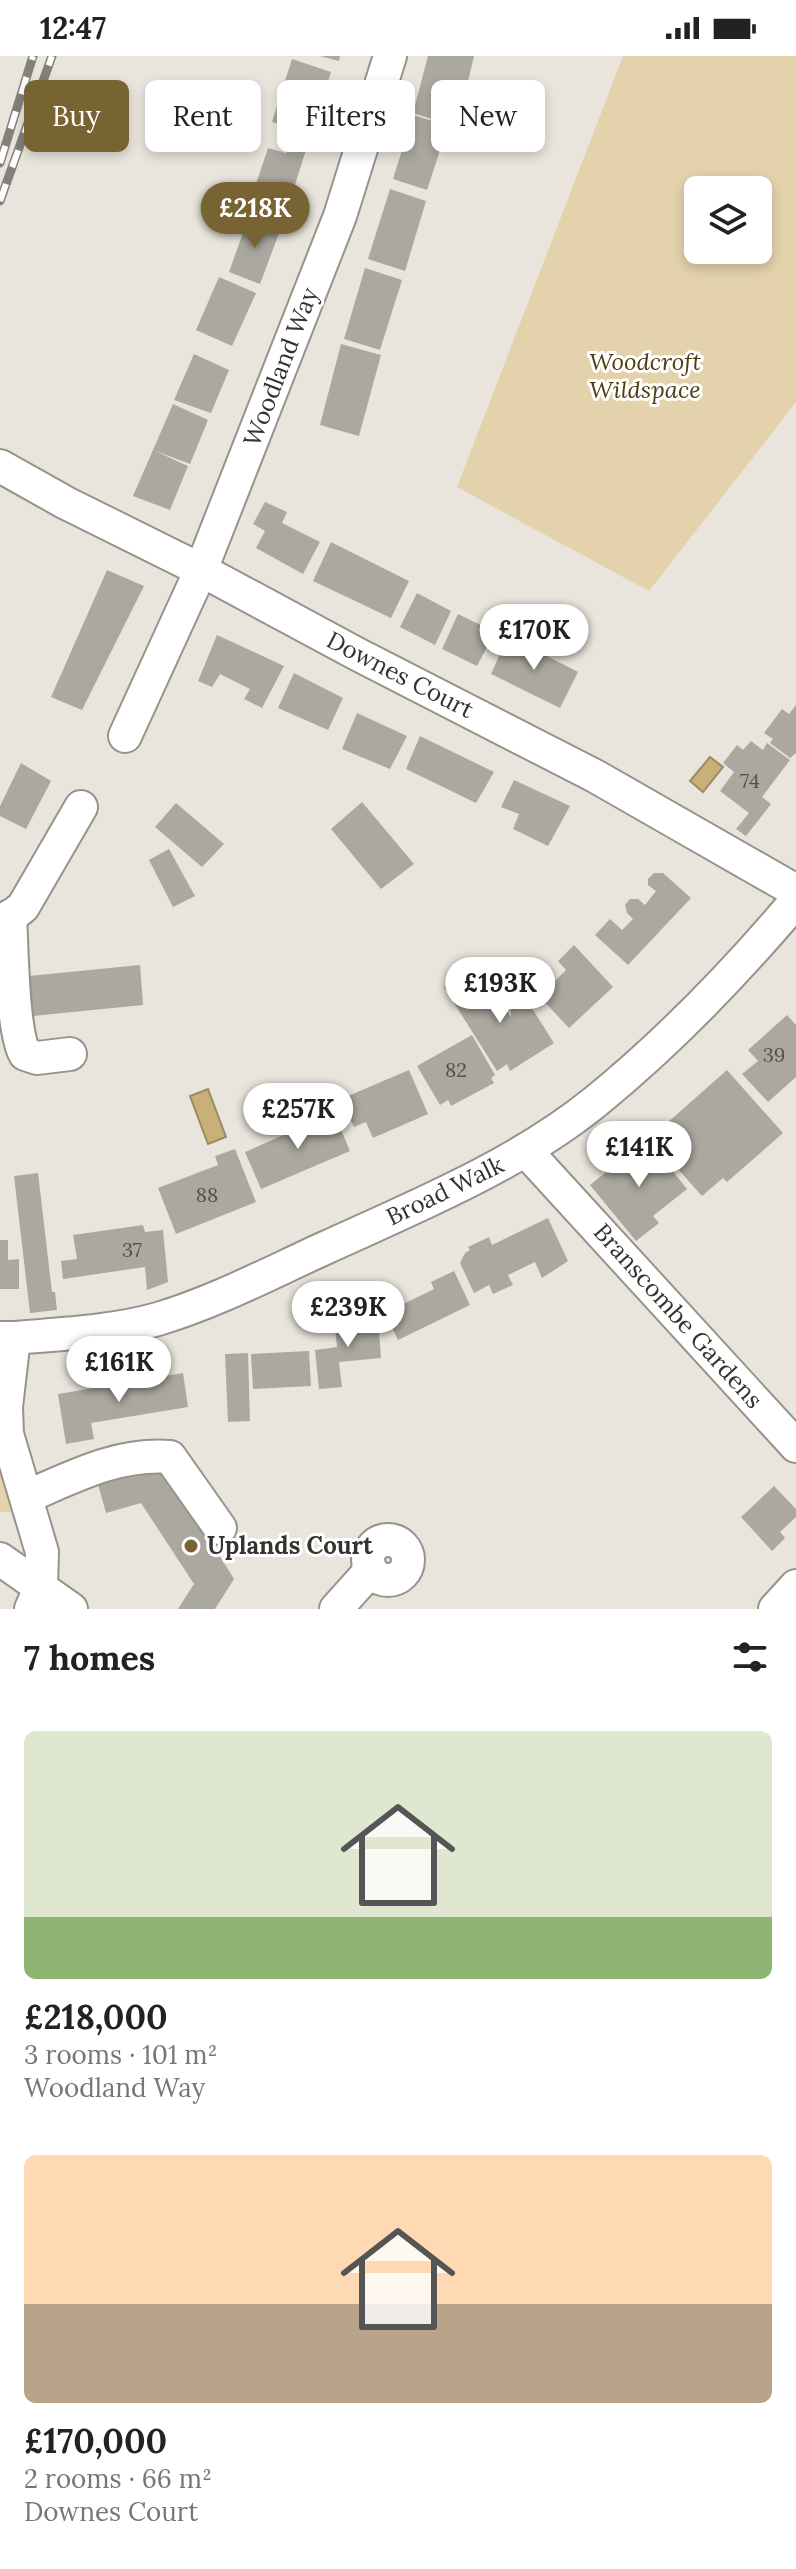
<!DOCTYPE html>
<html lang="en">
<head>
<meta charset="utf-8">
<style>
  body { margin:0; font-family:Lora,serif; background:#f2f2f2; color:#222; height:100vh; display:flex; flex-direction:column; font-size:30px; white-space:nowrap }
  * { box-sizing:border-box; margin:0 }
  p { font-size:26px; color:#767676 }
  .icon { flex:none; width:44px; height:44px; fill:none; stroke:currentColor; stroke-width:2; stroke-linecap:round; stroke-linejoin:round }
  .map { position:relative; height:1553px; overflow:hidden }
  .drawer { display:flex; flex-direction:column; background:#fff; flex:1 }
  .drawer>* { flex:none }
  .guide { position:absolute; left:24px; top:24px; width:748px; height:72px; display:flex; gap:16px }
  .buttons { position:absolute; left:684px; top:120px; display:grid; gap:16px }
  .buttons a { display:grid; place-items:center; width:88px; height:88px; border-radius:12px; background:#fff; box-shadow:0 4px 12px #0003; font-size:40px }
  .price { position:absolute; translate:-50% -68px; padding:0 18px; border-radius:28px; background:#fff; color:#222; font-size:26px; line-height:52px; filter:drop-shadow(0 2px 4px #0008) }
  .price::after { content:''; position:absolute; left:50%; top:48px; width:24px; height:18px; margin-left:-12px; background:inherit; clip-path:polygon(0 0,100% 0,50% 100%) }
  .price.on { background:#786332; color:#fff }
  ul { padding:0; list-style:none }
  li { display:grid; align-content:center; gap:16px; height:424px; padding:0 24px }
  li span { display:grid; place-items:center; height:248px; border-radius:12px; color:#555 }
  li>.icon { margin-inline-start:auto }
  span .icon { width:144px; height:144px; fill:#fffc; stroke-width:1 }
  li b { font-size:34px }
  h2 { display:flex; justify-content:space-between; align-items:center; height:96px; padding:0 24px; font-size:34px }
  .tag { padding:0 28px; border-radius:12px; background:#fff; box-shadow:0 4px 12px #0003; font-size:28px; line-height:72px }
  .tag.on { background:#786332; color:#fff }
  .status { display:flex; justify-content:space-between; align-items:center; height:56px; padding:0 40px; background:#fff; direction:ltr }
  .status svg { height:22px; fill:currentColor }
  .map>svg:first-child { display:block }
</style>
</head>
<body>
<div class="status"><b>12:47</b><svg viewBox="0 0 49 12"><path d="M0 12V9h3v3zM5 12V6h3v6zM10 12V3h3v9zM15 12V0h3v12zM26 1h20v11H26zM47 4h2v5h-2z"/></svg></div>
<div class="map">
<svg width="796" height="1553" viewBox="0 0 796 1553">
  <rect width="100%" height="100%" fill="#e9e5dc"/>
  <g fill="#e3d2ac" fill-rule="evenodd">
    <path d="M623,0H796V346L649,535L457,431ZM758,134V194H698V134Z"/>
    <path d="M0,1405L11,1456H0Z"/>
  </g>
  <g fill="#c8b078" stroke="#9c8a62" stroke-width="2">
    <path d="M710,701L723,711L703,736L690,725Z"/>
    <path d="M208,1033L226,1081L208,1088L190,1040Z"/>
  </g>
  <g fill="#aba89f">
    <path d="M320,0H340L339,5Z"/>
    <path d="M428,0H474L457,71L413,57Z"/>
    <path d="M292,3L331,16L312,77L272,66Z"/>
    <path d="M413,59L448,70L427,134L393,123Z"/>
    <path d="M289,89L306,94L286,157L269,152L267,158L239,148L246,127L255,131L268,92L286,97Z"/>
    <path d="M390,133L426,145L405,215L368,203Z"/>
    <path d="M249,160L281,172L260,228L229,216Z"/>
    <path d="M365,212L402,224L380,294L344,283Z"/>
    <path d="M219,221L256,237L232,290L196,274Z"/>
    <path d="M341,288L381,299L359,380L320,369Z"/>
    <path d="M194,298L229,314L211,357L174,344Z"/>
    <path d="M173,348L208,364L190,408L153,394Z"/>
    <path d="M153,394L188,410L170,454L133,440Z"/>
    <path d="M265,446L287,456L282,467L320,486L303,518L256,492L265,475L253,468Z"/>
    <path d="M331,486L409,525L391,562L313,525Z"/>
    <path d="M107,514L144,530L82,654L51,641Z"/>
    <path d="M417,537L451,555L435,589L400,571Z"/>
    <path d="M458,558L495,576L477,610L442,593Z"/>
    <path d="M217,579L284,610L262,652L244,643L250,633L220,618L212,631L198,625Z"/>
    <path d="M508,580L578,616L560,652L491,618Z"/>
    <path d="M294,617L343,642L328,674L278,652Z"/>
    <path d="M796,649V697L790,702L770,687L773,683L764,677L782,653L789,658Z"/>
    <path d="M357,657L407,680L390,713L342,693Z"/>
    <path d="M420,680L494,716L476,747L406,713Z"/>
    <path d="M751,685L763,694L767,687L790,704L762,741L771,748L746,780L736,773L749,757L720,735L734,716L723,707L737,689L743,694Z"/>
    <path d="M21,707L51,725L26,773L0,760V750Z"/>
    <path d="M514,724L570,750L548,790L513,773L519,758L501,751Z"/>
    <path d="M362,746L414,808L381,833L331,773Z"/>
    <path d="M176,747L224,788L202,811L155,771Z"/>
    <path d="M169,793L195,840L173,851L149,804Z"/>
    <path d="M654,817H663L691,842L628,909L595,879L610,863L622,874L633,863L627,857L625,849L630,843H638L645,849L656,835L648,829V823Z"/>
    <path d="M574,889L613,931L569,972L539,940V932L546,925L553,927L566,914L558,905Z"/>
    <path d="M140,909L143,949L23,961L19,921Z"/>
    <path d="M458,922L469,939L468,931L476,926H486L511,961V954L520,948L530,949L554,987L510,1015L507,1008L497,1015L444,931Z"/>
    <path d="M787,959L796,969V1021L768,1046L742,1018L758,1005L748,994Z"/>
    <path d="M472,979L495,1019L491,1022L494,1027L451,1050L448,1044L440,1049L417,1010Z"/>
    <path d="M409,1014L428,1058L373,1082L366,1066L354,1071L341,1043Z"/>
    <path d="M727,1014L783,1077L727,1126L723,1122L702,1140L653,1085L670,1070L667,1067Z"/>
    <path d="M334,1057L350,1095L261,1133L245,1096Z"/>
    <path d="M647,1083L687,1133L653,1160L659,1167L636,1185L590,1129Z"/>
    <path d="M235,1093L256,1146L176,1178L158,1132L218,1109L215,1100Z"/>
    <path d="M38,1117L52,1236H55L57,1254L30,1257L14,1120Z"/>
    <path d="M548,1162L568,1205L542,1222L535,1206L508,1219L513,1229L493,1238L489,1229L474,1237L460,1207L465,1197L470,1194L468,1191L489,1181L492,1189Z"/>
    <path d="M143,1169L145,1176L163,1174L168,1226L147,1234L145,1211L63,1223L61,1205L77,1203L73,1179Z"/>
    <path d="M0,1184H8V1204L19,1203V1233H0Z"/>
    <path d="M454,1215L470,1249L398,1284L385,1257L434,1233L431,1226Z"/>
    <path d="M359,1258L360,1263L378,1262L381,1302L339,1306L342,1331L319,1333L315,1294L337,1291L335,1270L345,1269L344,1259Z"/>
    <path d="M309,1295L311,1330L253,1333L251,1298Z"/>
    <path d="M248,1297L250,1365L228,1366L225,1298Z"/>
    <path d="M183,1317L188,1351L91,1367L94,1383L66,1388L58,1338Z"/>
    <path d="M164,1410L234,1523L215,1553H178L194,1528L141,1447L106,1457L98,1428Z"/>
    <path d="M774,1430L796,1453V1461L780,1476L785,1482L772,1495L741,1461Z"/>
  </g>
  <g fill="none" stroke-linecap="round" stroke-linejoin="round">
    <defs>
      <g id="minor">
        <path d="M0,410L66,447L201,514L357,598L595,720L796,835"/>
        <path d="M125,680L201,514L340,160L390,0"/>
        <path d="M10,860C12,891 12,975 25,998L37,1002L70,998"/>
        <path d="M0,869L23,851L81,751"/>
        <path d="M526,1095L796,1390"/>
        <path d="M0,1282H14L6,1351L7,1378L42,1496L41,1530L31,1553"/>
        <path d="M14,1282C61,1278 112,1276 158,1263C215,1246 270,1217 325,1192C417,1150 517,1109 595,1046C669,986 735,917 796,845"/>
        <path d="M26,1441C73,1421 117,1397 170,1401L220,1472"/>
        <circle cx="388" cy="1504" r="20"/>
        <path d="M0,1503L71,1553"/>
        <path d="M336,1553L371,1514"/>
        <path d="M775,1553L796,1530"/>
      </g>
    </defs>
    <use href="#minor" stroke="#97938b" stroke-width="36"/>
    <use href="#minor" stroke="#fff" stroke-width="32"/>
    <defs>
      <g id="rail">
        <path d="M0,107L33,0"/>
        <path d="M0,145L52,0"/>
      </g>
    </defs>
    <use href="#rail" stroke="#84817b" stroke-width="9"/>
    <use href="#rail" stroke="#fff" stroke-width="6" stroke-dasharray="18" stroke-linecap="butt"/>
  </g>
  <circle fill="#786332" stroke="#fff" stroke-width="3" cx="191" cy="1490" r="8"/>
  <g text-anchor="middle" stroke-width="6" stroke-linejoin="round" paint-order="stroke">
    <g font-size="20" fill="#52504b">
      <text x="750" y="732">74</text>
      <text x="774" y="1006">39</text>
      <text x="456" y="1021">82</text>
      <text x="207" y="1146">88</text>
      <text x="132" y="1201">37</text>
    </g>
    <g font-size="24" font-style="italic" fill="#4e3d0f" stroke="#fff">
      <text x="645" y="314">Woodcroft<tspan x="645" dy="28">Wildspace</tspan></text>
    </g>
    <g font-size="24" fill="#34332f" stroke="#fff">
      <text transform="translate(281 311) rotate(-69)" y="8">Woodland Way</text>
      <text transform="translate(400 619) rotate(27)" y="8">Downes Court</text>
      <text transform="translate(445 1135) rotate(-26)" y="8">Broad Walk</text>
      <text transform="translate(678 1260) rotate(48)" y="8">Branscombe Gardens</text>
    </g>
    <g font-size="24" font-weight="bold" fill="#34332f" stroke="#fff" text-anchor="start">
      <text x="207" y="1498">Uplands Court</text>
    </g>
  </g>
</svg>
<div class="buttons">
<a><svg class="icon" aria-label="layers" viewBox="0 0 24 24"><path d="M12 4l9 5-9 5-9-5zM3 14l9 5 9-5"/></svg></a>
</div>
<b class="price on" style="left:255px;top:194px">£218K</b>
<b class="price" style="left:534px;top:616px">£170K</b>
<b class="price" style="left:500px;top:969px">£193K</b>
<b class="price" style="left:298px;top:1095px">£257K</b>
<b class="price" style="left:639px;top:1133px">£141K</b>
<b class="price" style="left:348px;top:1293px">£239K</b>
<b class="price" style="left:119px;top:1348px">£161K</b>
<div class="guide">
<a class="tag on">Buy</a>
<a class="tag">Rent</a>
<a class="tag">Filters</a>
<a class="tag">New</a>
</div>
</div>
<section class="drawer">
<h2>7 homes<svg class="icon" aria-label="filters" viewBox="0 0 24 24"><path d="M4 7h16M4 17h16"/><circle cx="9" cy="7" r="2"/><circle cx="15" cy="17" r="2"/></svg></h2>
<ul>
<li><span style="background:linear-gradient(#dfe7d0 75%,#8fb573 0)"><svg class="icon" aria-label="home" viewBox="0 0 24 24"><path d="M3 11l9-7 9 7M6 9v11h12V9"/></svg></span><div><b>£218,000</b><p>3 rooms · 101 m²</p><p>Woodland Way</p></div></li>
<li><span style="background:linear-gradient(#ffd9b3 60%,#b9a48a 0)"><svg class="icon" aria-label="home" viewBox="0 0 24 24"><path d="M3 11l9-7 9 7M6 9v11h12V9"/></svg></span><div><b>£170,000</b><p>2 rooms · 66 m²</p><p>Downes Court</p></div></li>
</ul>
</section>
</body>
</html>
